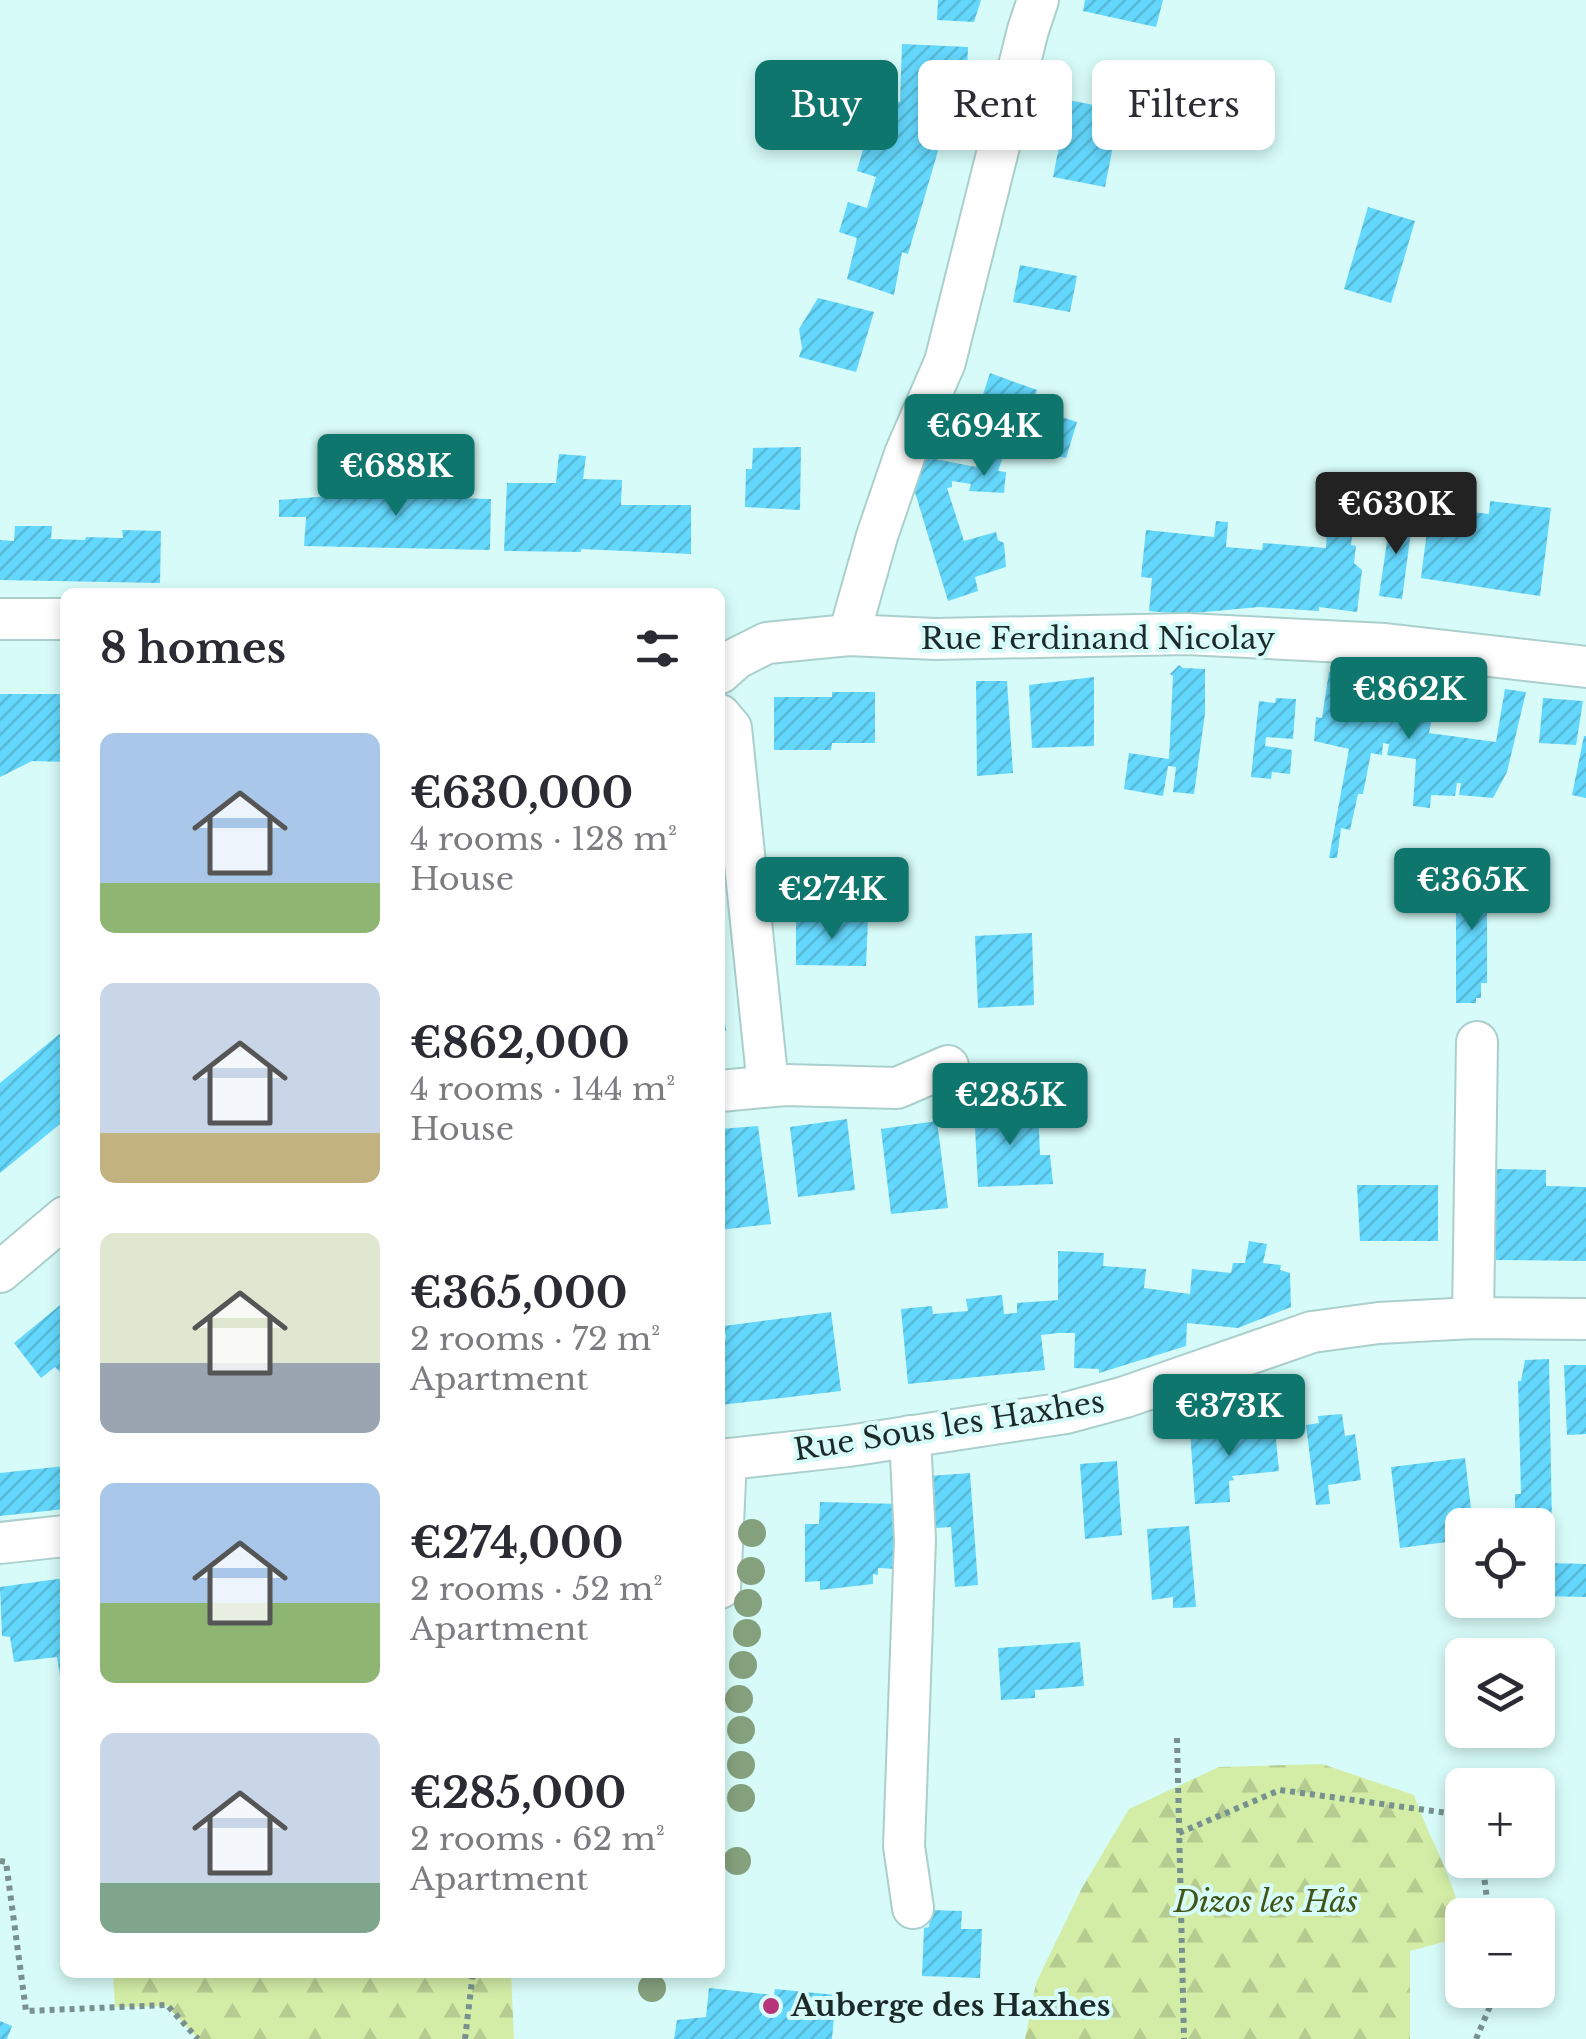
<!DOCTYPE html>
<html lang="en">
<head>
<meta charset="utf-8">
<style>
  body { margin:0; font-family:"Libre Baskerville",serif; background:#f7f7f7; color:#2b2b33; height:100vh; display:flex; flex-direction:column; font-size:38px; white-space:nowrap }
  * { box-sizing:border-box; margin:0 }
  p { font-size:32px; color:#7c7c81 }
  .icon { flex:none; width:55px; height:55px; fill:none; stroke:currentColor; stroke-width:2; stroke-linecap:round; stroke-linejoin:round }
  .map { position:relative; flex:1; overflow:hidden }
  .panel { position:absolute; left:60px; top:588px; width:665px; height:1390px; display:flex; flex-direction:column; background:#fff; border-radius:15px; box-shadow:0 5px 15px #0003 }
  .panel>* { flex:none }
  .guide { position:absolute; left:755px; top:60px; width:680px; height:90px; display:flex; gap:20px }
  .fabs { position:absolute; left:1445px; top:1508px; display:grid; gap:20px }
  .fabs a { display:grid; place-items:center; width:110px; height:110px; border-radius:15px; background:#fff; box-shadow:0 5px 15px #0003; font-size:50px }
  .price { position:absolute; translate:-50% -85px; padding:0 22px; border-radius:10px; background:#0f766e; color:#fff; font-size:32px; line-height:65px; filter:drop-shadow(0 2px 5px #0008) }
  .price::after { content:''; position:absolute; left:50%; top:60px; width:30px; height:22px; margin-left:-15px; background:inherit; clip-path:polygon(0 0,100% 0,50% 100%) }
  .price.on { background:#222; color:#fff }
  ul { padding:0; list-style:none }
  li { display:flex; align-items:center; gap:30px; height:250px; padding:0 40px }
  li span { display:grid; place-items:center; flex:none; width:280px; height:200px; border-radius:15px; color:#555 }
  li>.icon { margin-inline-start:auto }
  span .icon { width:120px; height:120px; fill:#fffc; stroke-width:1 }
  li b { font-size:42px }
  h2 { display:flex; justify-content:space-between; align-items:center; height:120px; padding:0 40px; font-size:42px }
  .pill { padding:0 35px; border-radius:15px; background:#fff; box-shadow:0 5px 15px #0003; font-size:35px; line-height:90px }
  .pill.on { background:#0f766e; color:#fff }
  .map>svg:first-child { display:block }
</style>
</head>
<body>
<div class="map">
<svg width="1586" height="2039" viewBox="0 0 1586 2039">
  <defs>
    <pattern id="forest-firs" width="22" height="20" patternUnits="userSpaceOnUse" patternTransform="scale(2.5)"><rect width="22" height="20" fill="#d3eda7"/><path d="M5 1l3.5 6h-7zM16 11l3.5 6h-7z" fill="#b5cb90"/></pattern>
    <pattern id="building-hatch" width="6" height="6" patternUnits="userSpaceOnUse" patternTransform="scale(2.5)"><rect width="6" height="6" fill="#64d7fc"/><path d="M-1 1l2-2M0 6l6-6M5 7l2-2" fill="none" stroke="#56b9d8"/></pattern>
  </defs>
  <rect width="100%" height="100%" fill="#d6fbf8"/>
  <g fill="url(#forest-firs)">
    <path d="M1322,1764L1414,1795C1429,1840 1463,1892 1462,1937L1410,1951V2039H1025L1036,1983L1082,1888L1129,1809L1219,1767Z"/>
    <path d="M113,1973H511L514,2039H198L167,2006L115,2007Z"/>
  </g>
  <g fill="url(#building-hatch)">
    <path d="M938,0H981L974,22L937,20Z"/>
    <path d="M1085,0H1163L1156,27L1083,11Z"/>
    <path d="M902,44L968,47L967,70H960V80L984,81L982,108L951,106L908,254L902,252L894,295L847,279L857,238L839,232L848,202L867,208L876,177L857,171L866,138L857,136L864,118L868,119L874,100L900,102Z"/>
    <path d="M1068,100L1120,110L1105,187L1053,177Z"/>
    <path d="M1368,207L1415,221L1391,303L1344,289Z"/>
    <path d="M1020,265L1077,276L1070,312L1013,302Z"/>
    <path d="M818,298L874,312L856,372L799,357L802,348L799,329Z"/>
    <path d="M990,373L1037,390L1031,407L1077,422L1066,458L1041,453L1018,443L1013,457L1004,454L998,471L1006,472L1004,493L969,491L971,484L952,481V487L947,488L964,541L996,532L998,540L1004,543L1006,567L975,577L978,591L948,601L914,489L925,457L976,467L982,446L968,441Z"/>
    <path d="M801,447L800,510L745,507L746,469H752L753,448Z"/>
    <path d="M559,454L586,456L583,479L622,480L621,505H691V554L581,549V552L504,551L507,483H556Z"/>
    <path d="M435,469L454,470L455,498L491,499L490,550L304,546L306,517H279V500L356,494L357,491L434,493Z"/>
    <path d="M1490,501L1551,508L1540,596L1421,578L1430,507L1489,514Z"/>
    <path d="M1328,507L1355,511L1351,545L1356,546L1354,563L1362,570L1357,612L1319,607V611L1259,607L1183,614L1149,611L1152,578L1141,577L1146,530L1214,537L1216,521L1228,522L1226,547L1262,550L1263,543L1326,548Z"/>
    <path d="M1391,514L1413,516L1402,599L1379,596Z"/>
    <path d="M15,526H52L51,539L85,540L86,537L123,538L122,530L161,531L160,583L0,580V540L14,541Z"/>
    <path d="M1179,665L1183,668L1205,669V713L1194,794L1173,792L1176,767L1168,766L1163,796L1124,789L1129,753L1169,759L1173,676L1170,674Z"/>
    <path d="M1329,672L1438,689L1429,733L1496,742L1505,689L1526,692L1507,772L1493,798L1459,795L1461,783H1457L1455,796L1431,795L1430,808L1413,806L1416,759L1387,755L1389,744L1383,743L1382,755L1371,753L1363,794H1358L1350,830L1341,828L1337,858H1329L1349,749L1314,741L1316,717L1322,718Z"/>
    <path d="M1094,677V746L1032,748L1029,685Z"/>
    <path d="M976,681H1007L1013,773L977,776Z"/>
    <path d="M832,692H875V743H832L831,750H774V697H832Z"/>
    <path d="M0,694H65V762L32,761L0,777Z"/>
    <path d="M1276,698L1296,699L1293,739L1266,737L1265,746L1292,750L1290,774L1272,772L1271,779L1251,777L1259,701L1275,703Z"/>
    <path d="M1543,698L1583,701L1576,745L1539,743Z"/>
    <path d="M1584,736H1586V798L1572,795Z"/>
    <path d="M1468,863H1487V983H1481V998H1476V1003H1456V878L1466,879Z"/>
    <path d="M796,918L868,919L866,966L796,965Z"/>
    <path d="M1032,933L1034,1005L978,1008L975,936Z"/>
    <path d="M720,1002H723L726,1031H720Z"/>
    <path d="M63,1031L65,1120L0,1173V1083Z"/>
    <path d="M1038,1107L1040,1155H1050L1053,1184L978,1187L974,1108Z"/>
    <path d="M847,1119L855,1190L798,1197L790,1127Z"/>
    <path d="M937,1121L948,1208L891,1214L881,1129Z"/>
    <path d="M758,1126L771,1224L720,1230V1129Z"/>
    <path d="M1496,1169L1546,1170V1186L1586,1187V1261L1496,1260Z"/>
    <path d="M1357,1185H1438V1241H1360Z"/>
    <path d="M1249,1241L1267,1244L1263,1263L1281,1265L1280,1270L1290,1273L1291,1307L1238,1328L1187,1323L1186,1346L1099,1373V1369L1074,1368L1075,1333H1059L1041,1335L1045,1370L908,1384L901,1309L932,1306L933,1314L968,1311L966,1299L1002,1295L1004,1314L1017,1313V1303L1058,1300V1251L1104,1253L1103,1266L1146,1269L1144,1288L1190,1294L1192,1269L1231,1273L1233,1263H1245Z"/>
    <path d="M65,1301V1371L62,1374L55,1367L41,1378L14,1343Z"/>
    <path d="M831,1312L841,1391L720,1405V1339L726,1338L724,1326Z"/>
    <path d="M1549,1359L1552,1525H1523V1513H1515V1494H1521L1518,1381H1521L1525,1360Z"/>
    <path d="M1564,1365H1586V1434L1567,1435Z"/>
    <path d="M1342,1414L1345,1436L1355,1434L1361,1480L1328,1485L1330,1504L1316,1505L1306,1425L1319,1423L1318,1416Z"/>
    <path d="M1262,1423L1264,1439H1276L1279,1471L1232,1476L1234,1480L1229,1481L1230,1502L1195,1504L1190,1430Z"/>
    <path d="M1465,1458L1473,1525H1462V1540L1400,1548L1391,1467Z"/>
    <path d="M1117,1461L1122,1535L1085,1539L1080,1464Z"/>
    <path d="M65,1466V1509L0,1516V1473Z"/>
    <path d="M970,1473L978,1585L955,1587L951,1527L920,1529L917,1477Z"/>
    <path d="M820,1502L900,1504L898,1569L878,1568V1575L873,1574V1584L820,1590V1581L805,1582V1524H819Z"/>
    <path d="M1189,1526L1196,1607L1173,1608V1597L1152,1600L1147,1529Z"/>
    <path d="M1550,1543V1563L1586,1564V1597L1538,1596V1544Z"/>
    <path d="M65,1578V1695H63L57,1657L14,1662L10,1637L2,1636L0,1587Z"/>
    <path d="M1080,1642L1084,1686L1035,1690V1698L1001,1700L998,1648Z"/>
    <path d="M930,1910L962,1911L961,1929H982L980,1978L922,1976L924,1928L929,1927Z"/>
    <path d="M709,1988L774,1995L775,1989L836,1995L832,2039H674L677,2020L706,2017Z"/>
    <path d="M0,2021L12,2026L7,2039H0Z"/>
  </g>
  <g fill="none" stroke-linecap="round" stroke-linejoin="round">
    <defs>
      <g id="minor">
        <path d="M0,619H65"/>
        <path d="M849,635L877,536L905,454L945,362L1028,30L1038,0"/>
        <path d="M720,673L737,658L767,643L849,635L935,639L1187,634L1385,644L1586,667"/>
        <path d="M720,715L731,728L768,1086"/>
        <path d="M720,1091L785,1085L897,1088L948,1066"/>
        <path d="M0,1272L65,1217"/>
        <path d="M1473,1318L1477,1042"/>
        <path d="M910,1436L915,1540L904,1846L913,1908"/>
        <path d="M720,1460L848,1446L1066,1413L1125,1397L1312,1332L1379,1323L1473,1318L1586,1319"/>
        <path d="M0,1543L65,1536"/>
        <path d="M720,1588L726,1459"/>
      </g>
    </defs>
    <use href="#minor" stroke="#abcfcc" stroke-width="44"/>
    <g stroke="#78918f" stroke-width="6" stroke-dasharray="5 5" stroke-linecap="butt">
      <path d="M1177,1738L1184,2039"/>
      <path d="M1179,1833L1280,1790L1462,1815"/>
      <path d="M1482,1860L1489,1915"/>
      <path d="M0,1861L6,1862L26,2011L167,2005L198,2039"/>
      <path d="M465,2039L473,1972"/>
      <path d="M1476,2039L1497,1990"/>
    </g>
    <use href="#minor" stroke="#fff" stroke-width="40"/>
  </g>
  <g fill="#85a07d">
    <circle cx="752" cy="1533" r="14"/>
    <circle cx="751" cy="1571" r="14"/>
    <circle cx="748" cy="1603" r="14"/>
    <circle cx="747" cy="1633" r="14"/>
    <circle cx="743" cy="1665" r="14"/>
    <circle cx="739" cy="1699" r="14"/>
    <circle cx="741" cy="1730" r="14"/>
    <circle cx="741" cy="1765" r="14"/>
    <circle cx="741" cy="1798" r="14"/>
    <circle cx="737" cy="1861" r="14"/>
    <circle cx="652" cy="1988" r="14"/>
  </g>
  <circle fill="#b7337a" stroke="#d6fbf8" stroke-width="4" cx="771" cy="2006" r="10"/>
  <g text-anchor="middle" stroke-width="8" stroke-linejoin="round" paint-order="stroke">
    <g font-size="30" fill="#1c2a29" stroke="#d6fbf8">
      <text x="1098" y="649">Rue Ferdinand Nicolay</text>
      <text transform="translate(949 1426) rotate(-9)" y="10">Rue Sous les Haxhes</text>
    </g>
    <g font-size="30" font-style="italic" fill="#425519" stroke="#d6fbf8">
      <text x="1266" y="1912">Dizos les Hås</text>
    </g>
    <g font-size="30" font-weight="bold" fill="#1c2a29" stroke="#d6fbf8" text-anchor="start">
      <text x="791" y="2016">Auberge des Haxhes</text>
    </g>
  </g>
</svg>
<div class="fabs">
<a><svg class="icon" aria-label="locate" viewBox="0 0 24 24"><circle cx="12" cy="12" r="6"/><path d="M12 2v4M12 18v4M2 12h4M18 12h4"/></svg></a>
<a><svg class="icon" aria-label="layers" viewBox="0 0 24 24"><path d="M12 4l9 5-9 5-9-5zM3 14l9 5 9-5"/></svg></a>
<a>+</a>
<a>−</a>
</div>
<b class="price" style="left:984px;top:479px">€694K</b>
<b class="price" style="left:396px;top:519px">€688K</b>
<b class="price on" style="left:1396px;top:557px">€630K</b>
<b class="price" style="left:1409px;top:742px">€862K</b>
<b class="price" style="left:1472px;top:933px">€365K</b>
<b class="price" style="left:832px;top:942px">€274K</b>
<b class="price" style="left:1010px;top:1148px">€285K</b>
<b class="price" style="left:1229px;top:1459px">€373K</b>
<div class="guide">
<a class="pill on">Buy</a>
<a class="pill">Rent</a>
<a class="pill">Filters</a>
</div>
<section class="panel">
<h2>8 homes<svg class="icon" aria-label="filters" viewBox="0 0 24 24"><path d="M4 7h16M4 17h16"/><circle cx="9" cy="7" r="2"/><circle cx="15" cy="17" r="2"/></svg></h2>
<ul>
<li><span style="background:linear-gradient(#a9c7e8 75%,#8fb573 0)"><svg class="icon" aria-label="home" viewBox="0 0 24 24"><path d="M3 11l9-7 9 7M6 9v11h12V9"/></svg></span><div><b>€630,000</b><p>4 rooms · 128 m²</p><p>House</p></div></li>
<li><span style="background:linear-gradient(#c9d6e8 75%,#c2b280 0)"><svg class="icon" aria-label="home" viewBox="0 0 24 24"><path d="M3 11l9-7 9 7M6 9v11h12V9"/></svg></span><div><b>€862,000</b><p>4 rooms · 144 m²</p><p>House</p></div></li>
<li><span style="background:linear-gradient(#dfe7d0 65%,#9aa5b1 0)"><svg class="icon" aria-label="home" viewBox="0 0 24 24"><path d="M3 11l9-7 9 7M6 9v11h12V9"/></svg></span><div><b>€365,000</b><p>2 rooms · 72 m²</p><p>Apartment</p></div></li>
<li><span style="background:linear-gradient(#a9c7e8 60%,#8fb573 0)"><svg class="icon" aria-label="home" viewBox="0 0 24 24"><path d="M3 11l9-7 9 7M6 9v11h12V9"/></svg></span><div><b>€274,000</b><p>2 rooms · 52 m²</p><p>Apartment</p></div></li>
<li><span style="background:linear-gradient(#c9d6e8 75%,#7fa58c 0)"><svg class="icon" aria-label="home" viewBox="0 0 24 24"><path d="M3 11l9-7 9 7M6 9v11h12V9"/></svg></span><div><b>€285,000</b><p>2 rooms · 62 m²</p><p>Apartment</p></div></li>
</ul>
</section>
</div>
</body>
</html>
